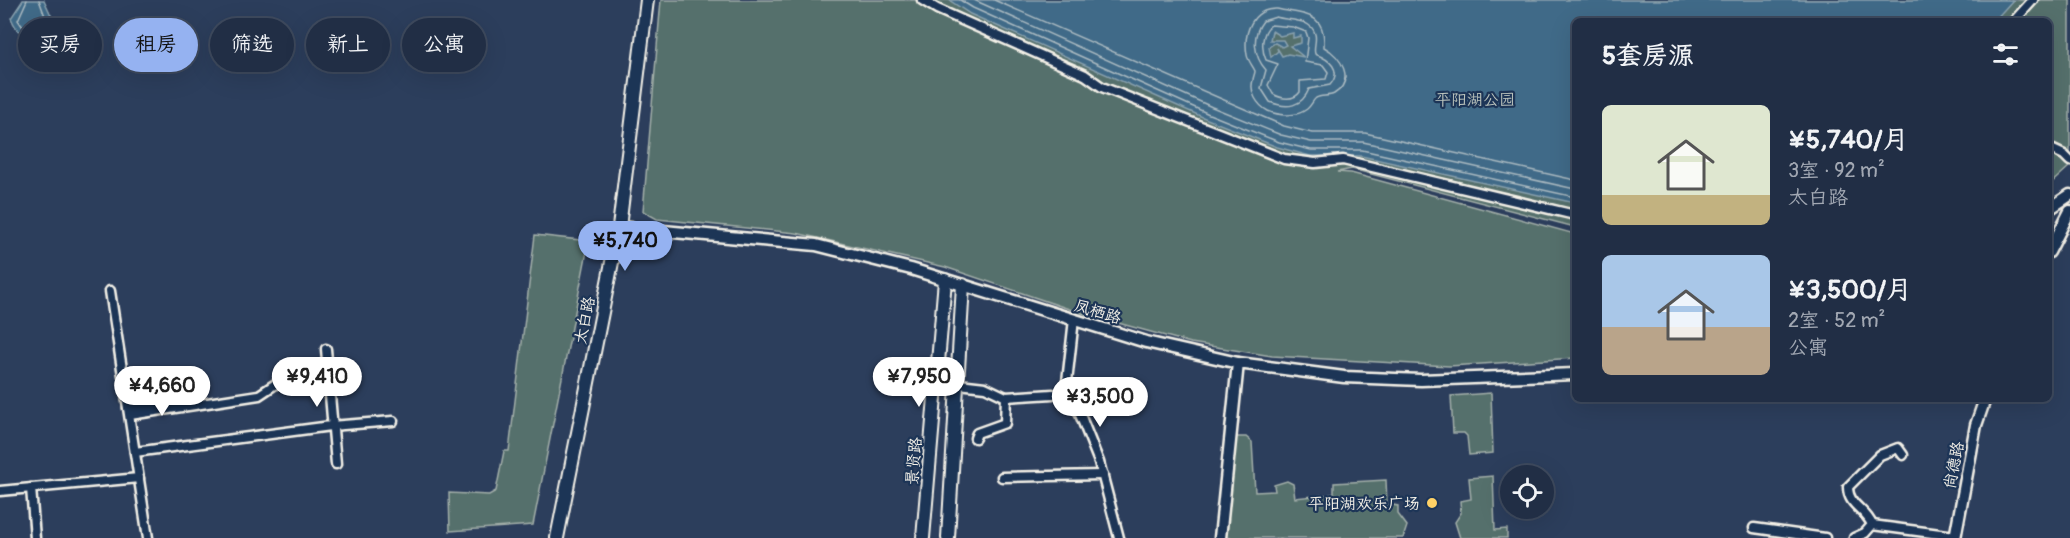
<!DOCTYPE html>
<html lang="zh">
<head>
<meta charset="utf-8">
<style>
  body { margin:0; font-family:Pangolin,"LXGW WenKai TC",sans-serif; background:#2d3a50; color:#f1f3f6; height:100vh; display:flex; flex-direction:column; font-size:22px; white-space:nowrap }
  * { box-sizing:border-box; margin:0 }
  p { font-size:20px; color:#a2a8b3 }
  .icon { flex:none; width:33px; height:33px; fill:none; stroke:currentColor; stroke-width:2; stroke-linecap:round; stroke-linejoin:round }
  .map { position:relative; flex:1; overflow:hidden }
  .panel { position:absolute; left:1572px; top:18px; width:480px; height:384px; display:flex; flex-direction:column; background:#212e45; border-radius:9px; box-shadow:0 6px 24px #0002,0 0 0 2px #3e4a5e }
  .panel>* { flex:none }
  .guide { position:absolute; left:18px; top:18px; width:570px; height:54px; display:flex; gap:12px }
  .controls { position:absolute; left:1500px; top:465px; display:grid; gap:12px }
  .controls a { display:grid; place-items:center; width:54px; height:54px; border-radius:50%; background:#212e45; box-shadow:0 6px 24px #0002,0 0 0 2px #3e4a5e; font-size:30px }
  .price { position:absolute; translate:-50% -51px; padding:0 14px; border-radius:21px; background:#fff; color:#222; font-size:20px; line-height:39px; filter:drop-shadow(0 2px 3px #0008) }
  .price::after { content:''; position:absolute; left:50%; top:36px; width:18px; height:14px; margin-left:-9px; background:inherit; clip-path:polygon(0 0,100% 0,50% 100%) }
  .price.selected { background:#95b2f1; color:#111 }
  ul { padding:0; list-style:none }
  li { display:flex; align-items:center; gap:18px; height:150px; padding:0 30px }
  li span { display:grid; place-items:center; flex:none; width:168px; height:120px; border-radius:9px; color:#555 }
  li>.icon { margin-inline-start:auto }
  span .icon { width:72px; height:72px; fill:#fffc; stroke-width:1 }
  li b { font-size:26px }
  h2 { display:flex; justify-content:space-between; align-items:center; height:72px; padding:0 30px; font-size:26px }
  .tag { padding:0 21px; border-radius:27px; background:#212e45; box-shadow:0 6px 24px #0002,0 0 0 2px #3e4a5e; font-size:21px; line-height:54px }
  .tag.selected { background:#95b2f1; color:#111 }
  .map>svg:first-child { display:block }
</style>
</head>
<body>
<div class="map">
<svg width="2070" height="538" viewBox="0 0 2070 538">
  <rect width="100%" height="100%" fill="#2c3e5c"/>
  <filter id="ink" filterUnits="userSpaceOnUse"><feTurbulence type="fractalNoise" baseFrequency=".0167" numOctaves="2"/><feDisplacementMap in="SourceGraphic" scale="12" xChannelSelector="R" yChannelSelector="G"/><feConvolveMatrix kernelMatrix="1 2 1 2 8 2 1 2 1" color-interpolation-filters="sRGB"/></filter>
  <g filter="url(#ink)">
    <g fill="#556f6c" stroke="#a4b0aa" stroke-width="1.5">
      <path d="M661,0H2070V166L2049,185V21H1575V227L1352,169L1337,172L1351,173L1575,234V358L1449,366L1272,356L1191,343L1078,312L945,267L796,233L657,219L643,211Z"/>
      <path d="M535,235L589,241L533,525L450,531L449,493L489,495L496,491L504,451H509Z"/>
      <path d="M1491,393L1493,453L1469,455L1467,436L1464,433H1453L1451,396Z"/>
      <path d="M1236,437H1246L1252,442L1255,492L1275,491L1274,485L1287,481L1293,484L1295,498L1334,494V483L1386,480L1387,504L1398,506V514L1407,526L1403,538H1225Z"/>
      <path d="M1493,476L1495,530L1507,529V538H1460L1455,522L1461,513L1460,501L1471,499L1469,478Z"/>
    </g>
    <g fill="#416b88" stroke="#89a1ae" stroke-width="1.5" fill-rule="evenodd">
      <path d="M23,0H44L62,39L43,48C28,40 18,35 11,18Z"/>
      <path d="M949,0H2013L1994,21H1575V203L1361,156H1310L1277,147L1207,119L970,14ZM1272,31L1280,36L1293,33V38L1301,36V43L1290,46L1304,57L1288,54L1282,56L1277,48L1278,51L1271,57L1269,47L1275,43L1282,47L1286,45L1283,40H1270Z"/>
    </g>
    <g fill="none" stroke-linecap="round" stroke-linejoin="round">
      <g stroke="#acbbc2" stroke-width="1.5">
        <path d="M27,0L18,20L27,33L43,41L52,35L39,0"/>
        <path d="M960,0L973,8L1209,114L1279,142L1311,150H1362L1575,197"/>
        <path d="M974,0L1212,107L1281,135L1311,142H1363L1575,189"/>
        <path d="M994,0L1284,126L1312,133H1365L1575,180"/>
        <path d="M1277,9C1303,15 1326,11 1324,47C1341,56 1356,80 1334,94C1328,97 1321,95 1316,98C1313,100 1311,106 1307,109C1297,117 1279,116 1268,111C1257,105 1249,92 1253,80C1253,77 1255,74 1255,71C1253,66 1248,61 1247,55C1243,33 1252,8 1277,9Z"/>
        <path d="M1276,17C1288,21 1311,18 1315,34C1317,41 1313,47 1315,54C1329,59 1343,70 1330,85L1309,89C1302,107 1287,109 1270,102L1261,88L1266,70C1254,57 1251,36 1263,21Z"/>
        <path d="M1271,25L1293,27L1306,32L1308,38L1305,62L1323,65L1328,72L1326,79L1300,81V92C1294,101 1281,99 1273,94L1268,85L1278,64L1266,60C1261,49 1261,33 1271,25Z"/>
      </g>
      <defs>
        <g id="minor">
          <path d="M922,0L937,9L1085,75L1102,87L1284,159L1315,163L1343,160L1575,215"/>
          <path d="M2014,21L2033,0"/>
          <path d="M2049,148L2064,155L2070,161"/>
          <path d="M110,291L148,538"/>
          <path d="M1074,319L1067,382L1099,462L1119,538"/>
          <path d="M326,349L336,464"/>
          <path d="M959,384L985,387L1006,397L1053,394"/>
          <path d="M128,408L193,399"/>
          <path d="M130,415L259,395L277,383L345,368"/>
          <path d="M975,438L977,433L1005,423L1006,397"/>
          <path d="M135,452L331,426L393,421"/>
          <path d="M1002,477L1103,475"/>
          <path d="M31,488L35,538"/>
          <path d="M0,491L139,478"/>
          <path d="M1872,525L1955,536"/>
          <path d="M1754,528L1825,538"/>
          <path d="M1854,538L1865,533L1872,525C1866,509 1848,506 1848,487L1880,455L1898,448L1903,455"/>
        </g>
        <g id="tertiary">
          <path d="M2049,209L2070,195"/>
          <path d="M619,227L816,245L911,269L1146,342L1238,363L1344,377L1421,380L1575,374"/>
          <path d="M2049,252L2070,211"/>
          <path d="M1220,538L1238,363"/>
          <path d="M1955,538L1976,425L1985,399"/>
        </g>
        <g id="secondary">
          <path d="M557,538L619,227L647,0"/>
          <path d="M923,538L945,280"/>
          <path d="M948,538L963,285"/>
        </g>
      </defs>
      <use href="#minor" stroke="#f4f1e8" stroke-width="13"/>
      <use href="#tertiary" stroke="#f4f1e8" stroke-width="15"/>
      <use href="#secondary" stroke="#f4f1e8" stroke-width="16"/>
      <use href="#minor" stroke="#1d3557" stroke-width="8"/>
      <use href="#tertiary" stroke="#1d3557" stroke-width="10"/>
      <use href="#secondary" stroke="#1d3557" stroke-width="12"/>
    </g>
  </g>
  <circle fill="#ffd166" stroke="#1d3557" stroke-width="2" cx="1432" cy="503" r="6"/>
  <g text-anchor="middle" stroke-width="4.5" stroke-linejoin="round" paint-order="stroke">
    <g font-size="16" fill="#bcc4bd" stroke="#1d3557">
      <text x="1475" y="105">平阳湖公园</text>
    </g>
    <g font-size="16" fill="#f4f1e8" stroke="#1d3557">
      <text transform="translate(1098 311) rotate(17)" y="6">凤栖路</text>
      <text transform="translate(584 320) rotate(-79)" y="6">太白路</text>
      <text transform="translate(913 461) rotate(-85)" y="6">景贤路</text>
      <text transform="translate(1953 465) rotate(-79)" y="6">尚德路</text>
    </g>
    <g font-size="16" fill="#f4f1e8" stroke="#1d3557" text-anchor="end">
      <text x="1420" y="509">平阳湖欢乐广场</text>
    </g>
  </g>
</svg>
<div class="controls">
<a><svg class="icon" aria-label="locate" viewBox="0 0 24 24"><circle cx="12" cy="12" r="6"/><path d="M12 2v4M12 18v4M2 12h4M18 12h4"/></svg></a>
</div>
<b class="price selected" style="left:625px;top:272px">¥5,740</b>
<b class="price" style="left:317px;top:408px">¥9,410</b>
<b class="price" style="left:919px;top:408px">¥7,950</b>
<b class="price" style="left:162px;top:417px">¥4,660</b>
<b class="price" style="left:1100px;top:428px">¥3,500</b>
<div class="guide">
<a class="tag">买房</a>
<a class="tag selected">租房</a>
<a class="tag">筛选</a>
<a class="tag">新上</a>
<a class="tag">公寓</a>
</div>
<section class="panel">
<h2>5套房源<svg class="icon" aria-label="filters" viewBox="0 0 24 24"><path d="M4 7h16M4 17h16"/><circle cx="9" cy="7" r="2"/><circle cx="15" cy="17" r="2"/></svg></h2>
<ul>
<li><span style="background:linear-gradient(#dfe7d0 75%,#c2b280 0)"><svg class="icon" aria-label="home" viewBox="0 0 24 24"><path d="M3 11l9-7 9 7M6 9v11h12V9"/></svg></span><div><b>¥5,740/月</b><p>3室 · 92 m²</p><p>太白路</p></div></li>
<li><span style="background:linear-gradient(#a9c7e8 60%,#b9a48a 0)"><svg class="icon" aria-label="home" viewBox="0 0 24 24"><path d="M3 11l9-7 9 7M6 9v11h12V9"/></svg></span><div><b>¥3,500/月</b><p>2室 · 52 m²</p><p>公寓</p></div></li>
</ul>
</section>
</div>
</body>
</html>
